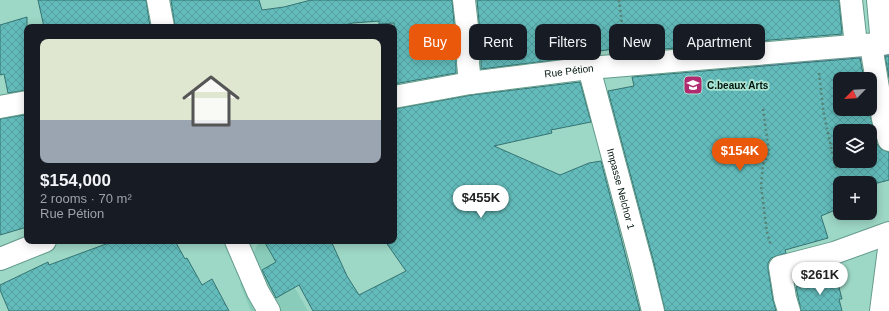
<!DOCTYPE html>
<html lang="en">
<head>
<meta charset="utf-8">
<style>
  body { margin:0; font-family:Arial,sans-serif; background:#242831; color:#f1f3f6; height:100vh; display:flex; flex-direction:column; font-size:15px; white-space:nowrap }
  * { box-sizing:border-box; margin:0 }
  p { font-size:13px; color:#9ea1a6 }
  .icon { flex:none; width:22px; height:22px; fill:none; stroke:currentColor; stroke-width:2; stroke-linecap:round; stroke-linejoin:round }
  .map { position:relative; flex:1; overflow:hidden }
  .side { position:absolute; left:24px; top:24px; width:373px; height:220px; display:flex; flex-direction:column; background:#171b24; border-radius:8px; box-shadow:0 2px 10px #0003 }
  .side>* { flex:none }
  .guide { position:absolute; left:409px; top:24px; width:380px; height:36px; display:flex; gap:8px }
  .needle { width:26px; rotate:245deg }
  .tools { position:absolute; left:833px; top:72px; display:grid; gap:8px }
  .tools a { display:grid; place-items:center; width:44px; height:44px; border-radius:8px; background:#171b24; box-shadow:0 2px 10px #0003; font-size:20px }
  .price { position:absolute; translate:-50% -34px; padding:0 9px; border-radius:14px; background:#fff; color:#222; font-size:13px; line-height:26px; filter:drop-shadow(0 1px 2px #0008) }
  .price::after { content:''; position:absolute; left:50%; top:24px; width:12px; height:9px; margin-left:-6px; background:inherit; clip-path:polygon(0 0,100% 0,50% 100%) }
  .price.active { background:#ea580c; color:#fff }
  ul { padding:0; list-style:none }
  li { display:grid; align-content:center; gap:8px; height:212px; padding:0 16px }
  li+li { border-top:1px solid #363941 }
  li span { display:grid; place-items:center; height:124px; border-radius:8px; color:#555 }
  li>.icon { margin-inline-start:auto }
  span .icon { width:72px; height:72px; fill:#fffc; stroke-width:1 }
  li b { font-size:17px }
  .tag { padding:0 14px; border-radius:8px; background:#171b24; box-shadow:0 2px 10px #0003; font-size:14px; line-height:36px }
  .tag.active { background:#ea580c; color:#fff }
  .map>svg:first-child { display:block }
</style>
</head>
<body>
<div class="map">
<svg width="889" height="311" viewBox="0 0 889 311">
  <defs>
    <pattern id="building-cross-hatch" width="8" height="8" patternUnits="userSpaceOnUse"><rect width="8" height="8" fill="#63bcbb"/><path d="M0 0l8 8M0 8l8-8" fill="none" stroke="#54a1a0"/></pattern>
  </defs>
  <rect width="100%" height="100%" fill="#9dd7c5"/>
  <path fill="#89ccb9" d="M259,241H268L308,311H251L240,284Z"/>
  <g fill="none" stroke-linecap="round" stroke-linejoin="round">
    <path stroke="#a093ce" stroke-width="8" d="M757,64H791L889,54"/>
  </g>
  <g fill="url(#building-cross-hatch)" stroke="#357373" fill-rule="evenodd">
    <path d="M38,0H146L150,27H44Z"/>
    <path d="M171,0H259L262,10L284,7L311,0H452L456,44V73L394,84V23L379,24V21L353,23L335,27H175Z"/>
    <path d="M477,0H839L842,34L628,52L627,47L579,54V57L481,69V43Z"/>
    <path d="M27,17V90L8,93L4,74L0,75V25Z"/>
    <path d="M885,56H889V78Z"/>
    <path d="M860,58L864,79H840V109H869L877,144L881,149L889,152V180L870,185V183H840V208L821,216L828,238L785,250L786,253L771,258L768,263V269L773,300L776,311H665L654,263L608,91L634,86L632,77ZM840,131H870V161H840Z"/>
    <path d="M580,82L591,122L551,130L552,133L494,146L560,175L589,163L601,161L640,311H313L299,285L276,298L262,270L276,262L264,241H331L347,276L359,295L406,271L385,241H394V109L472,95Z"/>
    <path d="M24,115L27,126V227L0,235V119Z"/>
    <path d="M114,241H175L185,259L187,258L202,285L212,279L229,311H9L0,290V285L48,262L49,265Z"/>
    <path d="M836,276L842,299H839L842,311H801L796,287Z"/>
  </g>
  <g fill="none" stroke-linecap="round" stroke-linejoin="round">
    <defs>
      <g id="minor">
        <path d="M158,0L163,27"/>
        <path d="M464,0L469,44L468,63L470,83"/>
        <path d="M851,0L856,45"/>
        <path d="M878,0L882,44"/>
        <path d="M871,45L883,119L889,140"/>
        <path id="s1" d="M589,68L642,266L653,311"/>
        <path id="s2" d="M394,97L470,83L589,68L889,43"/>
        <path d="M0,107L27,102"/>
        <path d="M236,241L258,292L269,311"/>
        <path d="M0,259L45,241"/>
        <path d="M789,311L785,298L780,267L834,253L889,233"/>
        <path d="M881,311L889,249"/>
      </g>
    </defs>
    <use href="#minor" stroke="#649c8c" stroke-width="24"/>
    <g stroke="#588275" stroke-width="2.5" stroke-dasharray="2 3" stroke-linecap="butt">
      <path d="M619,0L624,40"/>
      <path d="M819,73L824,115L836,169"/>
      <path d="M763,109L769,152L763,165L761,186L767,232L771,246"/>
    </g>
    <use href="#minor" stroke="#fff" stroke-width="22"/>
  </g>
  <defs>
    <symbol id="school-square" viewBox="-11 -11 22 22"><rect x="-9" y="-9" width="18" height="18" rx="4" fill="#b12a6f" stroke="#aae4d2"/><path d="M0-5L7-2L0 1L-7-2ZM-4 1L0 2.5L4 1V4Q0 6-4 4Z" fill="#fff"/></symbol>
  </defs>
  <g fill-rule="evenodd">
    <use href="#school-square" x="682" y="74" width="22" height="22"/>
  </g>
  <g text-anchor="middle" stroke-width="3.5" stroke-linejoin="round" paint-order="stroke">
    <g font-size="10" fill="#00140e" stroke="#aae4d2">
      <text dy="4" stroke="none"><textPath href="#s2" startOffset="177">Rue Pétion</textPath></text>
      <text dy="4" stroke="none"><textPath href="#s1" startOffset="125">Impasse Nelchor 1</textPath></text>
    </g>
    <g font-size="10" font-weight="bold" fill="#00140e" stroke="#aae4d2" text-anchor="start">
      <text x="707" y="89">C.beaux Arts</text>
    </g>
  </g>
</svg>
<div class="tools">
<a><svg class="needle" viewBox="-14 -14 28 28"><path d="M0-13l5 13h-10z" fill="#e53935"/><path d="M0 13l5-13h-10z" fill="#9ea1a6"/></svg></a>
<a><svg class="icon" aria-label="layers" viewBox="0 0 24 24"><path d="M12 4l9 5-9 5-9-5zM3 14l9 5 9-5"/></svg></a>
<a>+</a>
</div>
<b class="price active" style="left:740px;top:172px">$154K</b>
<b class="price" style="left:481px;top:219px">$455K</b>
<b class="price" style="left:820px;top:296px">$261K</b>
<div class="guide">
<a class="tag active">Buy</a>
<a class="tag">Rent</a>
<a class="tag">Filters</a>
<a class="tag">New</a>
<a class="tag">Apartment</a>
</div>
<section class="side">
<ul>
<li><span style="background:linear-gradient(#dfe7d0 65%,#9aa5b1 0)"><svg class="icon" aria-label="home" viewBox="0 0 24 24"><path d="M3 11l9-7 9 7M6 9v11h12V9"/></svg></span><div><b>$154,000</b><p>2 rooms · 70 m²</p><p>Rue Pétion</p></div></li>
</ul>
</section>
</div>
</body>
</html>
